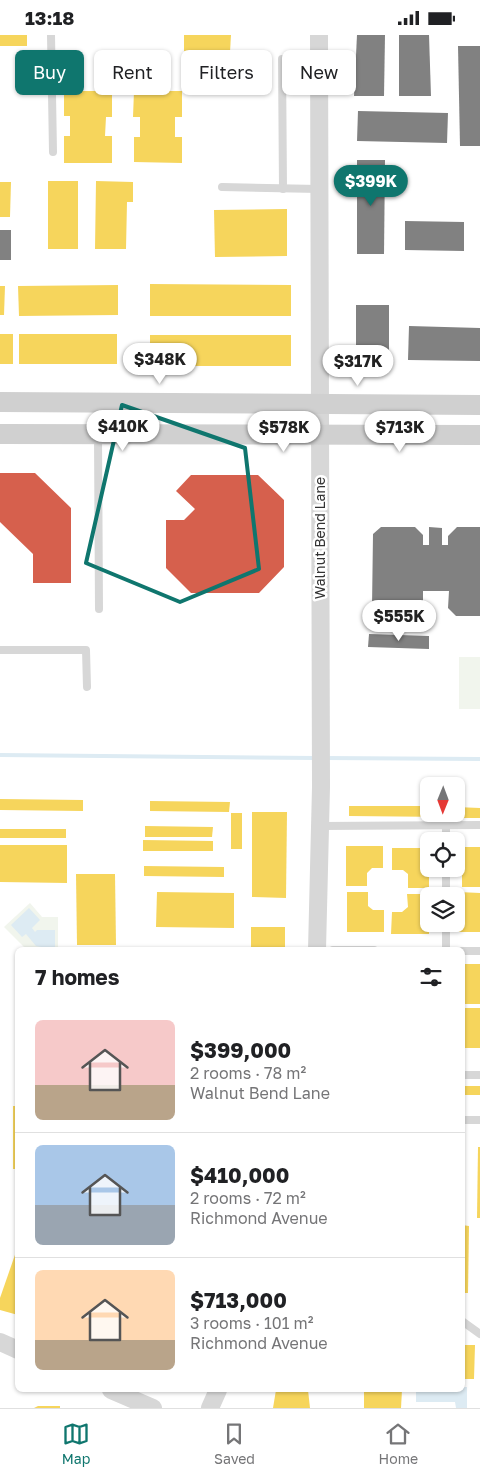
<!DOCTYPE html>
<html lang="en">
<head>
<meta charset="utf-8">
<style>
  body { margin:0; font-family:"Golos Text",sans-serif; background:#f2f2f2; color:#202124; height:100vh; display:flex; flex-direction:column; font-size:19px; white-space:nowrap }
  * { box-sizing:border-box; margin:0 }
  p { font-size:16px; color:#757577 }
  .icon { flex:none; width:28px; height:28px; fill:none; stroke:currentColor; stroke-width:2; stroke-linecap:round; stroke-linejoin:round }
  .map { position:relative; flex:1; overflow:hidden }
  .details { position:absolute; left:15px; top:912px; width:450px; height:445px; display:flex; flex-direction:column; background:#fff; border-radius:8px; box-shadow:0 1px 4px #0004 }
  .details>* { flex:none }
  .banner { position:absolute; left:15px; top:15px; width:450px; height:45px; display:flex; gap:10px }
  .needle { width:32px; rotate:181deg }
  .controls { position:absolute; left:420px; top:742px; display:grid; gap:10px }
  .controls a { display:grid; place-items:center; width:45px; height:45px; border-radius:8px; background:#fff; box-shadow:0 1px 4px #0004; font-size:25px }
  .price { position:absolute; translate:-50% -42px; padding:0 11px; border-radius:18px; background:#fff; color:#222; font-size:16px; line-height:32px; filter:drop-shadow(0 1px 2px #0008) }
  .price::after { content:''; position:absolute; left:50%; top:30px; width:15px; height:11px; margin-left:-8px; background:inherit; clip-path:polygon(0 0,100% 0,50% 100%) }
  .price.active { background:#0f766e; color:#fff }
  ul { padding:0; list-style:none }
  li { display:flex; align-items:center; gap:15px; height:125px; padding:0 20px }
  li+li { border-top:1px solid #e0e0e0 }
  li span { display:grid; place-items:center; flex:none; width:140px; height:100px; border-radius:8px; color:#555 }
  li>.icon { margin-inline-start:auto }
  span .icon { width:60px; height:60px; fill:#fffc; stroke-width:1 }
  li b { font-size:21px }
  h2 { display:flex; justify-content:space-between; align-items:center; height:60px; padding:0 20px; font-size:21px }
  .pill { padding:0 18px; border-radius:8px; background:#fff; box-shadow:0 1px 4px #0004; font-size:18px; line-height:45px }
  .pill.active { background:#0f766e; color:#fff }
  .status { display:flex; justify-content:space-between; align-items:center; height:35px; padding:0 25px; background:#fff; direction:ltr }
  .status svg { height:14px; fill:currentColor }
  .tab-bar { display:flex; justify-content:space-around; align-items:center; height:70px; border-top:1px solid #e0e0e0; background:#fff; font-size:14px; color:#757577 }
  .tab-bar a { display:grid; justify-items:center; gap:2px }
  .tab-bar .active { color:#0f766e }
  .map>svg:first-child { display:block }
</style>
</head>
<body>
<div class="status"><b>13:18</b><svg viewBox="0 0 49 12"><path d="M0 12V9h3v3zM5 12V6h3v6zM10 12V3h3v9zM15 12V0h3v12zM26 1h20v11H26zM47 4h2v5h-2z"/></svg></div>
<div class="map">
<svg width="480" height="1373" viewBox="0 0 480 1373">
  <rect width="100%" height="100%" fill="#fff"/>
  <g fill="#f1f5ed">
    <rect x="459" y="622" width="21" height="52"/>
    <path d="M30,868L42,882H58V915H27L4,892Z"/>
  </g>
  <g fill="#ddebf3">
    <path d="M29,873L40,885L32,893L35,897L37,895H55V912H49V915H41V912L36,911L26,899L22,902L11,890Z"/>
    <path d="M463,1352H467V1373H456L455,1367H416V1356L462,1355Z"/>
  </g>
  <g fill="#f6d55c">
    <rect x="0" y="0" width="27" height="11"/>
    <path d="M184,0H231L230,17L184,16Z"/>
    <path d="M64,56H112V82H106L105,101H112V128H64V101H70V81H64Z"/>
    <path d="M134,56H182V82H175V102H182V128L134,127V102H140V82H133Z"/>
    <rect x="48" y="146" width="30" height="68"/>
    <path d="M96,146L133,147V167H127L126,214H95Z"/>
    <path d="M0,147H11L10,182H0Z"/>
    <path d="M287,174V221L215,222L214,175Z"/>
    <path d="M150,249L291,250V281H150Z"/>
    <path d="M118,250V280L19,281L18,251Z"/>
    <path d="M0,251H5L4,280H0Z"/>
    <rect x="0" y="299" width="13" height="30"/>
    <rect x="19" y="299" width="98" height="30"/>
    <rect x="150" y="300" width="141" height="31"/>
    <path d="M0,764L83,765V776L0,775Z"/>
    <path d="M150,766L230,767L229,777L150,776Z"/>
    <path d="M349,771H429V779H447V782L349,781Z"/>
    <path d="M456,772L480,773V783H455Z"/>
    <path d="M252,777H287L286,863L252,862Z"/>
    <rect x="231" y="778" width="11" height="36"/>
    <path d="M145,791L213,792L212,802H145Z"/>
    <rect x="0" y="794" width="66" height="9"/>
    <path d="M143,805L213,806V816H143Z"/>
    <path d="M0,810H67V848L0,847Z"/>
    <path d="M346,811H383V833H372L367,838V851H346Z"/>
    <rect x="462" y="812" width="18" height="40"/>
    <path d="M392,813H429V853H408V839L403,835H392Z"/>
    <path d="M144,831L224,832V842L144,841Z"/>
    <path d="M76,839H115L116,910H77Z"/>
    <path d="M157,857L234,858V893L156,892Z"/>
    <path d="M347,857H368V871L373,875H384V897H347Z"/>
    <path d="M459,857L480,858V897H459Z"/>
    <path d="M407,859H429V899H391L392,877H402L408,872Z"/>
    <rect x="251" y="892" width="34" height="23"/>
    <rect x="462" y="929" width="18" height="40"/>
    <rect x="462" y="973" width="18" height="40"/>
    <rect x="462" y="1051" width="18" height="9"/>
    <rect x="13" y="1071" width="5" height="63"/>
    <path d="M478,1112H480V1183H477Z"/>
    <path d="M462,1190L469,1191L468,1258H462Z"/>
    <path d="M17,1214H18V1280L0,1275V1263Z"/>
    <path d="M462,1310H475L474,1344H462Z"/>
    <path d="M276,1355H308L310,1373H273Z"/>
    <path d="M364,1355H402L401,1373H364Z"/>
    <path d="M38,1371H60V1373H34Z"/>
  </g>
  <g fill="#d6604d">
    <path d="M0,438H35L71,473V548H33V519L0,487Z"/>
    <path d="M191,440H258L284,465V532L259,558H191L166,533V485H184L195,474L176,456Z"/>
  </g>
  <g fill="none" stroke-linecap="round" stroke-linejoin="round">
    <g stroke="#ddebf3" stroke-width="4">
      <path d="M0,720L315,723"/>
      <path d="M325,723L480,724"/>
    </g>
  </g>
  <g fill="#818181">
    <path d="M357,0H385L384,61H354Z"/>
    <path d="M399,0H429L431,61H399Z"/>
    <path d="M458,11H480V111H460Z"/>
    <path d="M358,76L448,78L447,108L357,106Z"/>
    <path d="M357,125H385L384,219H357Z"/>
    <path d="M405,186L464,187V216L405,215Z"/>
    <rect x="0" y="195" width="11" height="30"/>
    <rect x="356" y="270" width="33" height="64"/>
    <path d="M409,291L480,293V326L408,325Z"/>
    <path d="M381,492H415L423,500V510H429V492L442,493V510H448V501L457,492H480V581H456L448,573L449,556H423V573L415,580H380L372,572L373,499Z"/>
    <path d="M369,599L429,601V614L368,612Z"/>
  </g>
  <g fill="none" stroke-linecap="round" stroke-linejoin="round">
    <g stroke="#d7d7d7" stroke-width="8">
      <path d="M51,0L53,117"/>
      <path d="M282,24L283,154"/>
      <path d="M222,152L319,154"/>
      <path d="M98,401L99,574"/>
      <path d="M0,615H86L87,652"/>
      <path d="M321,791L480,790"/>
      <path d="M446,806V790"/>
      <path d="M446,861V834"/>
      <path d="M333,915H374"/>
      <path d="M446,915V889"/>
      <path d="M462,916H480"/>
      <path d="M462,1040H480"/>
      <path d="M462,1085H480"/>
      <path d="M462,1286L480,1299"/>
    </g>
    <g stroke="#d7d7d7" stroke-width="18">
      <path d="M317,915L321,752L319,0"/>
      <path d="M0,1307L18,1315"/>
      <path d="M111,1355L153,1373"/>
      <path d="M210,1373L218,1355"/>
    </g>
    <g stroke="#d0d0d0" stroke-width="20">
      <path d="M0,367L480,370"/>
      <path d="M0,399L480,400"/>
    </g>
  </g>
  <path fill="none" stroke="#0f766e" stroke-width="4" stroke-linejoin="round" d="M122,370L245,413L259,534L180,567L86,528Z"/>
  <g text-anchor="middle" stroke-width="5" stroke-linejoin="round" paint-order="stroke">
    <g font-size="14" fill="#333" stroke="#fff">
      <text transform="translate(320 503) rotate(-90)" y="5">Walnut Bend Lane</text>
    </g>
  </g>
</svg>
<div class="controls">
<a><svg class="needle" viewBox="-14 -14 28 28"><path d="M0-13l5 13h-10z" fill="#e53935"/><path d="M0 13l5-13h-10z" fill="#757577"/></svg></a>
<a><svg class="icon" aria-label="locate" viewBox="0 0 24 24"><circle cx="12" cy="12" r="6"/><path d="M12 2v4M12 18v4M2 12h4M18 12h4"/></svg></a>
<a><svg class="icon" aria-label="layers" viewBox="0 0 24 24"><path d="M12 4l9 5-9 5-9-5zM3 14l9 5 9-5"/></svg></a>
</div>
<b class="price active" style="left:371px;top:172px">$399K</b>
<b class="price" style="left:160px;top:350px">$348K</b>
<b class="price" style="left:358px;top:352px">$317K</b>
<b class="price" style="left:123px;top:417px">$410K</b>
<b class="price" style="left:284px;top:418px">$578K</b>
<b class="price" style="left:400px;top:418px">$713K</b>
<b class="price" style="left:399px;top:607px">$555K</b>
<div class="banner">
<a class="pill active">Buy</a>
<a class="pill">Rent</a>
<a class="pill">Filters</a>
<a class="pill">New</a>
</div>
<section class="details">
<h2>7 homes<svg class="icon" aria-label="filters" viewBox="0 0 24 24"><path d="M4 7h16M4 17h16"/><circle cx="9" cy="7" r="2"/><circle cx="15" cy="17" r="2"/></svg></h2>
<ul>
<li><span style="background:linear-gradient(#f6c9c9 65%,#b9a48a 0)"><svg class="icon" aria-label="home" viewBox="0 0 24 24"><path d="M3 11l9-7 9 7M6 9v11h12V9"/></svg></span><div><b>$399,000</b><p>2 rooms · 78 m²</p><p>Walnut Bend Lane</p></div></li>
<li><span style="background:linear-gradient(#a9c7e8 60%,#9aa5b1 0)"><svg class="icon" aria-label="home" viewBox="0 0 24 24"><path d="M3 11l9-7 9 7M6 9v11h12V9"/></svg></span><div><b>$410,000</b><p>2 rooms · 72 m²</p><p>Richmond Avenue</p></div></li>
<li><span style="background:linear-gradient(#ffd9b3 70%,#b9a48a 0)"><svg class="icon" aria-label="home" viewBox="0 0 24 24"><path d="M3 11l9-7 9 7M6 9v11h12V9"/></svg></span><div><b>$713,000</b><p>3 rooms · 101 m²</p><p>Richmond Avenue</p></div></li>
</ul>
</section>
</div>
<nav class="tab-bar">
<a class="active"><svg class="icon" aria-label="map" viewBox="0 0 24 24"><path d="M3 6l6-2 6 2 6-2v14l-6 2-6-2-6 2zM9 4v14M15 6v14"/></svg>Map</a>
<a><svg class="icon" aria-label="saved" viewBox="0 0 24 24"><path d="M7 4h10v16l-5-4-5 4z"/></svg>Saved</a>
<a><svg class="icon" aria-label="home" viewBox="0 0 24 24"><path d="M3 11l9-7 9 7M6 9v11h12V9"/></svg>Home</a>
</nav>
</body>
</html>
